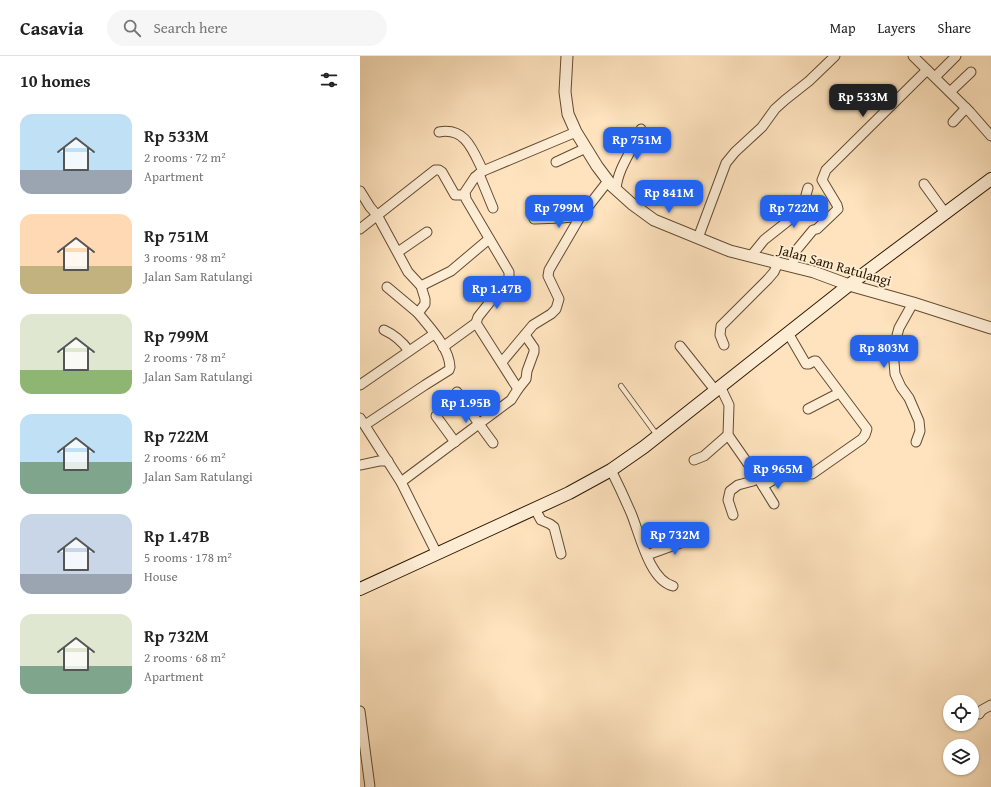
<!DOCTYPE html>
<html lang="en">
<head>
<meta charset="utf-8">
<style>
  body { margin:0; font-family:"Gentium Book Plus",serif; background:#f6f6f6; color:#222; height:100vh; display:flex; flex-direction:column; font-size:15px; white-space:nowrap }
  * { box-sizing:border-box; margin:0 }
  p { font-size:13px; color:#767676 }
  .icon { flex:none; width:22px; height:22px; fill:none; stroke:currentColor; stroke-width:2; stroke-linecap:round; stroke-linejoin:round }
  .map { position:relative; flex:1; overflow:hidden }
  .details { display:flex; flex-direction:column; background:#fff; width:360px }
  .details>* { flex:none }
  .buttons { position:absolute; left:583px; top:639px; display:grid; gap:8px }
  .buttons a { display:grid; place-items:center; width:36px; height:36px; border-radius:50%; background:#fff; box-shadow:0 1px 3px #0004; font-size:20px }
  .price { position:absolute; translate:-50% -34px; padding:0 9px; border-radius:8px; background:#2563eb; color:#fff; font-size:13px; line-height:26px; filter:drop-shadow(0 1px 2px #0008) }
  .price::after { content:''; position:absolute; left:50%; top:24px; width:12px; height:9px; margin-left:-6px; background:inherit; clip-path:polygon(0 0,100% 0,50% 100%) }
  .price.current { background:#222; color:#fff }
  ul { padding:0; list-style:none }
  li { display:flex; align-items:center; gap:12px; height:100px; padding:0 20px }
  li span { display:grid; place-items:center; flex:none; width:112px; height:80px; border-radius:12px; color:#555 }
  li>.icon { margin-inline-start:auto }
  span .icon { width:48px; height:48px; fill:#fffc; stroke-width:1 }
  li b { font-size:17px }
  h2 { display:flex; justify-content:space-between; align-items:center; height:48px; padding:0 20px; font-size:17px }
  header { display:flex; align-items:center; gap:24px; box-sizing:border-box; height:56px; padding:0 20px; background:#fff; border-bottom:1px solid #e0e0e0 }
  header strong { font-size:19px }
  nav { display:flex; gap:22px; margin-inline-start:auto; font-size:14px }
  .search { width:280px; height:36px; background:#f6f6f6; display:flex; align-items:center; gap:10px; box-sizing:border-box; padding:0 14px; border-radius:22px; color:#767676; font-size:15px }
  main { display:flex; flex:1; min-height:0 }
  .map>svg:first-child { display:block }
</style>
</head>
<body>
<header>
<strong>Casavia</strong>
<div class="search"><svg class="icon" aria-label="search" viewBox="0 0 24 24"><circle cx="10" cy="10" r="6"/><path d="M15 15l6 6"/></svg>Search here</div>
<nav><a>Map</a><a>Layers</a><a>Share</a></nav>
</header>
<main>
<section class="details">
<h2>10 homes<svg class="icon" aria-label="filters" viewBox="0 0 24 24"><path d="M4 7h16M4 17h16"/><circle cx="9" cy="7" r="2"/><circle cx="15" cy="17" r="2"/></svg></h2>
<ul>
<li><span style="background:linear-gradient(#bfe0f5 70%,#9aa5b1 0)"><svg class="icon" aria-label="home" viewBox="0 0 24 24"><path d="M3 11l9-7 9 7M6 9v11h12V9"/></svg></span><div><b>Rp 533M</b><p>2 rooms · 72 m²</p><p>Apartment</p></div></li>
<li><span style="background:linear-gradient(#ffd9b3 65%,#c2b280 0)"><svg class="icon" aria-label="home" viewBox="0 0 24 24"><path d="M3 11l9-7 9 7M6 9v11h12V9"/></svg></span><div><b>Rp 751M</b><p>3 rooms · 98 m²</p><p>Jalan Sam Ratulangi</p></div></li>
<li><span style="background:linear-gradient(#dfe7d0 70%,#8fb573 0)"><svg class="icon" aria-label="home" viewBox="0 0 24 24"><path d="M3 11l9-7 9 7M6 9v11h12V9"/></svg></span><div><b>Rp 799M</b><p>2 rooms · 78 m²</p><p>Jalan Sam Ratulangi</p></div></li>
<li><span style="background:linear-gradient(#bfe0f5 60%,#7fa58c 0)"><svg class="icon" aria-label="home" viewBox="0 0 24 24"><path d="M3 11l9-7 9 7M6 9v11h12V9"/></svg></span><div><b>Rp 722M</b><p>2 rooms · 66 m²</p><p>Jalan Sam Ratulangi</p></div></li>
<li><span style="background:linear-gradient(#c9d6e8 75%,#9aa5b1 0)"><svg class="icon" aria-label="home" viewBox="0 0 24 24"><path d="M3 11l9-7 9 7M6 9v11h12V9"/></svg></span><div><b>Rp 1.47B</b><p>5 rooms · 178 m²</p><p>House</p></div></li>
<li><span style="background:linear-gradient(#dfe7d0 65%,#7fa58c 0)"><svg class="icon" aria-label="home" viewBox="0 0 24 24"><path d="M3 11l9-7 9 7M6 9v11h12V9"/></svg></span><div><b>Rp 732M</b><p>2 rooms · 68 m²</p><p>Apartment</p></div></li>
</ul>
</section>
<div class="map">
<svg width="631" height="731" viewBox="0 0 631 731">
  <rect width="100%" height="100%" fill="#fee3be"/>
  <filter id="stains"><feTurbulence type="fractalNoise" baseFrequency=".005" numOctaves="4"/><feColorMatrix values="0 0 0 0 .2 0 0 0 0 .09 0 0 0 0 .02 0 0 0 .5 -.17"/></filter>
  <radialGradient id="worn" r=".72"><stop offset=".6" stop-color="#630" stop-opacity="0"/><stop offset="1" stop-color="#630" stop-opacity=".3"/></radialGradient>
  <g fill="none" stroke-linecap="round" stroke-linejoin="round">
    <defs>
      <path id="service" d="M261,330L297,379"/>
      <g id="minor">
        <path d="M553,0L610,56L631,80"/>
        <path d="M575,21L596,0"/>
        <path d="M590,36L611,16"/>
        <path d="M593,66L606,52"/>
        <path d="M79,76C106,71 113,95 123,115"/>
        <path d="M196,106L226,92"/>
        <path d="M119,118L133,152"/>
        <path d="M564,128L585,157"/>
        <path d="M256,133C258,111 273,94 281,73"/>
        <path d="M0,135L10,151L17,159L48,216L61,230L65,243V248L58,257C70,272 89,291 90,311L89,314L65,329L5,369"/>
        <path d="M419,147L431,162"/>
        <path d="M174,163L202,162L221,160"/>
        <path d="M0,173L75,114H79L82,116L95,139H104"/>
        <path d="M338,182L366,107L375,96L402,71L415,53L425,44L449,25L475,0"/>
        <path d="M38,196L67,176"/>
        <path d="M391,200L404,184L447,150L446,139L448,132"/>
        <path d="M430,210L434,204L432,199L434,197L453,174L457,173L478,153L477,149L462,124L466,114L567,14"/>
        <path d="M61,230L91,215L129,183"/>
        <path d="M27,231L58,257"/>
        <path d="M553,247L539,272L533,294L535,318L541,331L549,342L559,365L560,375L556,386"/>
        <path d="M24,274C35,279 42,285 49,295"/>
        <path d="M428,277L446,308H449L454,305H456L507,373L505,379L502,383L452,418"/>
        <path d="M364,289L360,279L361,270L408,223L414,216L418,207"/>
        <path d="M320,290L355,334"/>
        <path d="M83,291L116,267"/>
        <path d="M142,306L173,269L191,258L196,253L199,243L188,220L189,214L220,161L248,125"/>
        <path d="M0,329L74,278"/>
        <path d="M360,330L369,349L368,379L398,422L393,425L378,429L370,435L368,444L373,459"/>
        <path d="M158,333L166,323L167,315L174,296V292L165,279"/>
        <path d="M97,336L119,368L133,387"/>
        <path d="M448,353L479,337"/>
        <path d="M76,360L95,386"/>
        <path d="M0,362L41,426L77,498"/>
        <path d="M334,404L344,400L368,379"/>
        <path d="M0,409L19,405H28"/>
        <path d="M251,414C258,428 265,443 271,457C280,478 289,524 313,530"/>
        <path d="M398,422L414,448"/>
        <path d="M41,426L151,344L158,333L116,267L118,261L149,222V216L106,143L105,136L115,121L123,115L216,76"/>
        <path d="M403,430L413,424L424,420"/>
        <path d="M175,453L181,464L190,468L194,471L201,498"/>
        <path d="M287,499L337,481"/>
        <path d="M0,655L10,731"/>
        <path d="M619,658L622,654L631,649"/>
      </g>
      <path id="tertiary" d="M207,0L205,36L208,58L216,76L237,110L252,130L272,148L294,164L370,195L454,216L489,229L553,247L631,272"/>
      <path id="secondary" d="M0,533L209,437L251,414L284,391L489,229L631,123"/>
    </defs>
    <use href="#service" stroke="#634c30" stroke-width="6"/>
    <use href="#minor" stroke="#634c30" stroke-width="11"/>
    <use href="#tertiary" stroke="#634c30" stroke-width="13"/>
    <use href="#secondary" stroke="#2f1a00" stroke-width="14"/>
    <use href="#service" stroke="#feedd5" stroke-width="4.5"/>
    <use href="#minor" stroke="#feedd5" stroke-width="9"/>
    <use href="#tertiary" stroke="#feedd5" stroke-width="11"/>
    <use href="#secondary" stroke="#feedd5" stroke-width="12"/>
  </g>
  <g text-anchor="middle" stroke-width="3.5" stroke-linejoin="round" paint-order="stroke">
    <g font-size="14" fill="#2f1a00" stroke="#feedd5">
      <text transform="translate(475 209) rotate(16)" y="5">Jalan Sam Ratulangi</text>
    </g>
  </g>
  <rect width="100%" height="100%" filter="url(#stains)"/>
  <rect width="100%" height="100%" fill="url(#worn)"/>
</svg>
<div class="buttons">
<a><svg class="icon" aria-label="locate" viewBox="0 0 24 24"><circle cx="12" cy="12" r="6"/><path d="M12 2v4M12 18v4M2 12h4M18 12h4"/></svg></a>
<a><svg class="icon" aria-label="layers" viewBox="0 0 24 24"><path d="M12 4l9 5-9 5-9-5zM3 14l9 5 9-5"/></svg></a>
</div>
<b class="price current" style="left:503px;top:62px">Rp 533M</b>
<b class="price" style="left:277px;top:105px">Rp 751M</b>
<b class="price" style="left:309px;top:158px">Rp 841M</b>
<b class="price" style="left:199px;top:173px">Rp 799M</b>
<b class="price" style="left:434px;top:173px">Rp 722M</b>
<b class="price" style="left:137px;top:254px">Rp 1.47B</b>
<b class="price" style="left:524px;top:313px">Rp 803M</b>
<b class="price" style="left:106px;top:368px">Rp 1.95B</b>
<b class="price" style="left:418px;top:434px">Rp 965M</b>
<b class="price" style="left:315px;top:500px">Rp 732M</b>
</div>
</main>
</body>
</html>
